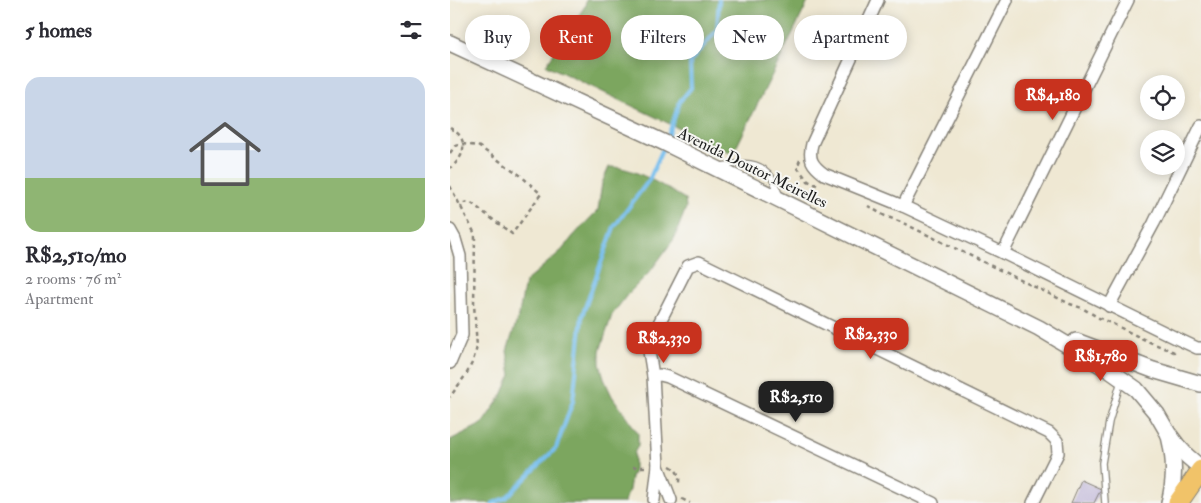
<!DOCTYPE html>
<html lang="en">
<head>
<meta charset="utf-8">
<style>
  body { margin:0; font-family:"IM FELL Double Pica",serif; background:#f7f7f7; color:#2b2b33; height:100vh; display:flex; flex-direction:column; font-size:19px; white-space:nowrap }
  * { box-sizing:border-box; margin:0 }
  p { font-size:16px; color:#7c7c81 }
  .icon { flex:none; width:28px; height:28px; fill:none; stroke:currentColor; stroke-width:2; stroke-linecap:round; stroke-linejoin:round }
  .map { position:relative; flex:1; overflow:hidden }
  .details { display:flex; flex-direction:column; background:#fff; width:450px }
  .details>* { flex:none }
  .guide { position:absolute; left:15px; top:15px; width:475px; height:45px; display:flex; gap:10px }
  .controls { position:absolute; left:690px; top:75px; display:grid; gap:10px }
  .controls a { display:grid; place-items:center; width:45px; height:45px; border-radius:50%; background:#fff; box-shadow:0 2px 12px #0003; font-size:25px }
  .price { position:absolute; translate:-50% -42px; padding:0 11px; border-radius:10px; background:#c8321e; color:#fff; font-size:16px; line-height:32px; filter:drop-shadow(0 1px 2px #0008) }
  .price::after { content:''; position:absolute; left:50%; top:30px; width:15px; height:11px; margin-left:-8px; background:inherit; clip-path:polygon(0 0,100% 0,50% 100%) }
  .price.current { background:#222; color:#fff }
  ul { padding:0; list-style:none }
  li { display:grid; align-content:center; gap:10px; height:265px; padding:0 25px }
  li+li { border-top:1px solid #e1e1e2 }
  li span { display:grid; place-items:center; height:155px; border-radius:15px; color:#555 }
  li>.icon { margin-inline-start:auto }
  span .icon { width:90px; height:90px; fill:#fffc; stroke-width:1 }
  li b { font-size:21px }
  h2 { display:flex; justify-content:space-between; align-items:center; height:60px; padding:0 25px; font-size:21px }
  .tag { padding:0 18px; border-radius:22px; background:#fff; box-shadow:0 2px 12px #0003; font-size:18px; line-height:45px }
  .tag.current { background:#c8321e; color:#fff }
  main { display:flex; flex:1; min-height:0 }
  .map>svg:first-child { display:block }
</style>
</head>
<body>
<main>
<section class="details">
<h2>5 homes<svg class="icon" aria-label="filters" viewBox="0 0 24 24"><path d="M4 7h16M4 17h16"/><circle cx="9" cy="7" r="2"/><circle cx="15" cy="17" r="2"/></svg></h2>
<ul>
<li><span style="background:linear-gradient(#c9d6e8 65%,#8fb573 0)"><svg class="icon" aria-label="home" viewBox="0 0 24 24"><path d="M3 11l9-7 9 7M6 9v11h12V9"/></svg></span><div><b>R$2,510/mo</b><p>2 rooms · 76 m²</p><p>Apartment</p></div></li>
</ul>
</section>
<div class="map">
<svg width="751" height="503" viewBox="0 0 751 503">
  <rect width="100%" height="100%" fill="#f6f6f2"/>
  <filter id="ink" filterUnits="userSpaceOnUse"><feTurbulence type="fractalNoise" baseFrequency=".02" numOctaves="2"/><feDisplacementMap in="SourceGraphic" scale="10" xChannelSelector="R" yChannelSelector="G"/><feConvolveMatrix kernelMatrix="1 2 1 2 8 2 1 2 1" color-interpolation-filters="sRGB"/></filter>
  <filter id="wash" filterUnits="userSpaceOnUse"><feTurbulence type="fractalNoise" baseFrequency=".0096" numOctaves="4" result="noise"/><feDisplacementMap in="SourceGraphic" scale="20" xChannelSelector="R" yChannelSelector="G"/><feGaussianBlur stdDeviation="1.12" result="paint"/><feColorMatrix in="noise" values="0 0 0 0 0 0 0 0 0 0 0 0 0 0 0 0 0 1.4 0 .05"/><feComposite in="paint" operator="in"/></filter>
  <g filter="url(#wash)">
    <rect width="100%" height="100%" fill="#efe8d3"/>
    <g fill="#7ba65f" stroke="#4c613e">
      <path d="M136,0H359L283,154L96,65L135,6Z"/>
      <path d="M159,167C184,166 214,187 235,199L236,208L224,239L199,273L177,295L162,315L150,351V364L155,381L162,396L188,433V446L184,453V471L181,477L179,490L174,503H0V440L32,424L52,395L61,375L57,351L69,314L75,282L112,250L124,235L148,210L152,183Z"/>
    </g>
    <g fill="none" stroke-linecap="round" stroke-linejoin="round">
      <g stroke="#75beee" stroke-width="4">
        <path d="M217,139L230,101L241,88L240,62L267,30L269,0"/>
        <path d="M43,503L56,498L106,448L123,401L132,316L164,227L199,180L214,146"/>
      </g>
    </g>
    <g id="blocks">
      <path fill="#b6abd4" d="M631,480L651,489L644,503H621Z"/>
    </g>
  </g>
  <g filter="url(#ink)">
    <use href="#blocks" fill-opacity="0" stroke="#868278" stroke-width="1"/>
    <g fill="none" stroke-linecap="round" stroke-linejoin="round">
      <defs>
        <g id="service">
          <path d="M272,166C291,163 309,159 322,178C325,184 328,191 330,197"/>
          <path d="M655,503L652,463L659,422L671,381"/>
        </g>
        <g id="minor">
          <path d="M428,0L362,144C358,159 362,165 374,174L453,206L553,253L730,340L747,348H751"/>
          <path d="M453,206L557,0"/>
          <path d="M0,230L5,239L10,256L12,335L0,363"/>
          <path d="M553,253L678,0"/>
          <path d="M659,306L704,223L751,126"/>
          <path d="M203,376L210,375L218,377L483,503"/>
          <path d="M208,466L203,376L198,345L238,266L249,262L599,433L607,441L608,453L583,503"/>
          <path d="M204,500L208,466L221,500"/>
        </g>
        <g id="tertiary">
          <path d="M0,43L215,143L589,328L659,370L686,389L707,414L718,433L727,445L737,456L751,468"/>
          <path d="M626,341L703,370L751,384"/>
          <path d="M719,503C725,479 725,461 719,436"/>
        </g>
        <path id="primary" d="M728,503L751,470"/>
      </defs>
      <use href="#service" stroke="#868278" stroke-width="8"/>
      <use href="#minor" stroke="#868278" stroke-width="14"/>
      <use href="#tertiary" stroke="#868278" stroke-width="18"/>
      <use href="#primary" stroke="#868278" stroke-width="21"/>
      <g stroke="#868278" stroke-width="2.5" stroke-dasharray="4 4" stroke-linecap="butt">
        <path d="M0,128C3,130 8,133 10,136C18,148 10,161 0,168"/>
        <path d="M0,153L5,146L13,144L28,146L70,175L91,194L62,234L20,202L13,203L11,207"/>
        <path d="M350,160L347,167L358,181L367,185"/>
        <path d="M0,186L25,234L24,304L27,347L23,361L17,373L0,397"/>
        <path d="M418,206L435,216L451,222L620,304L632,308L649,318L663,324L697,341L724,352L725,349"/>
        <path d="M220,466C228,470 231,478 228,486"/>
        <path d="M183,467H197"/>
        <path d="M232,499L240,503"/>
      </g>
      <use href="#service" stroke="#fff" stroke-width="5.5"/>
      <use href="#minor" stroke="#fff" stroke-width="11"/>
      <use href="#tertiary" stroke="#fff" stroke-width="15"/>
      <use href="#primary" stroke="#f1c369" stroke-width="19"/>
    </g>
  </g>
  <g text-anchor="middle" stroke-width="4" stroke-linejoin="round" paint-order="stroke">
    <g font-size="16" fill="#1c1c1c" stroke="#f6f6f2">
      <text transform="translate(303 167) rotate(26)" y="6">Avenida Doutor Meirelles</text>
    </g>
  </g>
</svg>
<div class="controls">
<a><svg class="icon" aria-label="locate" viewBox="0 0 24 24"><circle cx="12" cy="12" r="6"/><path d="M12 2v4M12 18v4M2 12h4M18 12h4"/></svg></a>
<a><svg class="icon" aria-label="layers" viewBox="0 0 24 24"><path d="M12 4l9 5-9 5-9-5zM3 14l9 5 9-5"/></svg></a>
</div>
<b class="price" style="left:603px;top:121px">R$4,180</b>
<b class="price" style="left:421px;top:360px">R$2,330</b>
<b class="price" style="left:214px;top:364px">R$2,330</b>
<b class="price" style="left:651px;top:382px">R$1,780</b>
<b class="price current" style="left:346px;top:423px">R$2,510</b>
<div class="guide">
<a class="tag">Buy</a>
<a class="tag current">Rent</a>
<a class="tag">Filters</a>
<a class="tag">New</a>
<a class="tag">Apartment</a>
</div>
</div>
</main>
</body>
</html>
